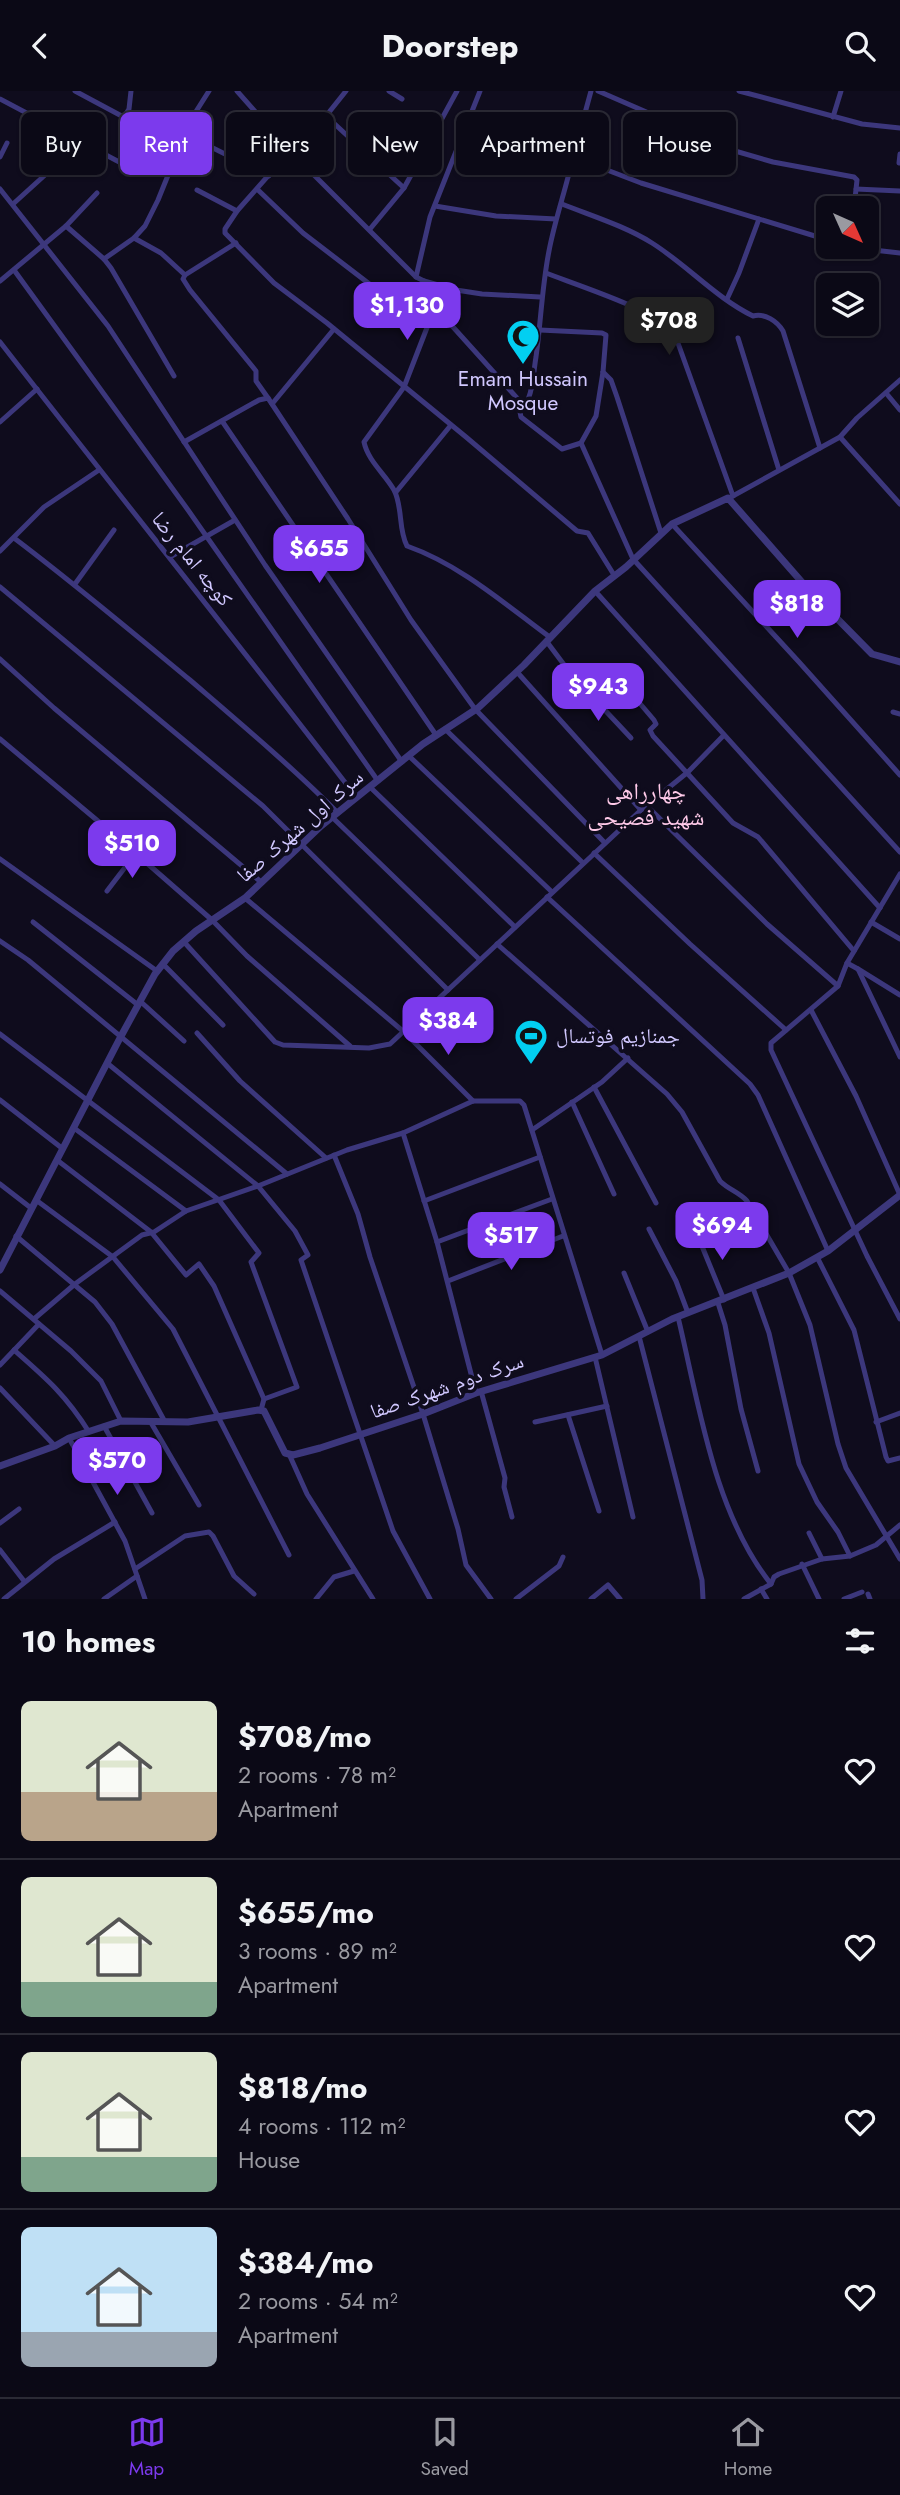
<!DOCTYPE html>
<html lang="en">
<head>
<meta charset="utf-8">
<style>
  body { margin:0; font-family:Jost,"Noto Naskh Arabic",sans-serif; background:#14121f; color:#f1f3f6; height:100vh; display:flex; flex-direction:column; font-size:26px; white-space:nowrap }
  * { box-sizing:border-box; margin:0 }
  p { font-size:23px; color:#9a9aa1 }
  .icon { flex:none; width:38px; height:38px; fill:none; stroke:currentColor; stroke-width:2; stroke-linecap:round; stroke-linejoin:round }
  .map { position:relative; height:1508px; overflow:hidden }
  .details { display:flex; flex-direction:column; background:#0b0916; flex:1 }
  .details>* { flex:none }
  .top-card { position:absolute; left:21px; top:21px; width:859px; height:63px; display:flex; gap:14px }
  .needle { width:46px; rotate:135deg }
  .controls { position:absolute; left:816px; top:105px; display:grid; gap:14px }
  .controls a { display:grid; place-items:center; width:63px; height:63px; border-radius:10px; background:#0b0916; box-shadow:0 2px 5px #0004,0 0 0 2px #2b2a35; font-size:35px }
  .price { position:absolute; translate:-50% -60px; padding:0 16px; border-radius:14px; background:#7c3aed; color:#fff; font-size:23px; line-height:46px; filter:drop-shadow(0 2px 4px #0008) }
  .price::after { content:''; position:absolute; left:50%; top:42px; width:21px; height:16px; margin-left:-10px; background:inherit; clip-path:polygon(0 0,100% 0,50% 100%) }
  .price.current { background:#222; color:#fff }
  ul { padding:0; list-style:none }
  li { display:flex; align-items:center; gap:21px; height:175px; padding:0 21px }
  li+li { border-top:2px solid #2b2a35 }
  li span { display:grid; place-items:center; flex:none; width:196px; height:140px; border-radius:10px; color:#555 }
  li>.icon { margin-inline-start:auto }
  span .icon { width:84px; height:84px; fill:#fffc; stroke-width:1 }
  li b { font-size:30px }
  h2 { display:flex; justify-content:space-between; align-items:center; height:84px; padding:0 21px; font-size:30px }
  .chip { padding:0 24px; border-radius:10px; background:#0b0916; box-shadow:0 2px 5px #0004,0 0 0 2px #2b2a35; font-size:24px; line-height:63px }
  .chip.current { background:#7c3aed; color:#fff }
  header { display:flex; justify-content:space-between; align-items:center; height:91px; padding:0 21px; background:#0b0916; font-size:32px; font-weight:700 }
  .menu { display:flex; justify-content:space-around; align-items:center; height:98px; border-top:2px solid #2b2a35; background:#0b0916; font-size:19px; color:#9a9aa1 }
  .menu a { display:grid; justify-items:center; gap:4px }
  .menu .current { color:#7c3aed }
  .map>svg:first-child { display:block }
</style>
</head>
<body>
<header><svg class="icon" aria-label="back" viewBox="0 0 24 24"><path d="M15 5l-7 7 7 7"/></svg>Doorstep<svg class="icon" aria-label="search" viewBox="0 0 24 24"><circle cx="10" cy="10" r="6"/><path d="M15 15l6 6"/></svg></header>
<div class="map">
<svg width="900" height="1508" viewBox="0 0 900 1508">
  <rect width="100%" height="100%" fill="#0f0c1d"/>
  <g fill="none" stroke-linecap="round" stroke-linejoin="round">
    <g stroke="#3c377c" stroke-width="5">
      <path d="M75,0L131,30"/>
      <path d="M237,0L290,60L416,186L424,190L435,216L525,316"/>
      <path d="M389,0L402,8"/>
      <path d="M598,0L651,23L654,27L652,40L674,46L704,51L773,71L854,86L857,89L854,117"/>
      <path d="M739,0L862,33L900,37"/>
      <path d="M0,8L123,73"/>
      <path d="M326,25L404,97"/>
      <path d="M124,26L129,18L131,0"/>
      <path d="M833,26L841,0"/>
      <path d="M185,43L269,85"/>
      <path d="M288,58L326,25L346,0"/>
      <path d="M290,60L237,120L225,138V142L274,192L327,232L466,346L577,440L588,442L614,484"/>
      <path d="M457,62L570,79"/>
      <path d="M0,66L7,52"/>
      <path d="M573,66L591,0"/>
      <path d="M899,72L900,63"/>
      <path d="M0,98L108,235L265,474L402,671"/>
      <path d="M257,98L303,142L389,208"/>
      <path d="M856,98L900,100"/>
      <path d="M197,99L237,120"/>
      <path d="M13,113L56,74"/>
      <path d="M562,113C592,125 625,135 652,152C687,174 716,207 753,225C765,222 777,230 783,240L820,357"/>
      <path d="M435,115L496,125L556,128"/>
      <path d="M66,135L104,168L111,177L174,285"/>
      <path d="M370,138L404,97L457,0"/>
      <path d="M134,147L161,162L185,184L183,188L190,199L256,280V290L268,307"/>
      <path d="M828,149L641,92L573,66C566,98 555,128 549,160C542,195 541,230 536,266C533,283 533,309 520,321L521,326L562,358L581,352L633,468L900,761"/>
      <path d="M847,156L900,162"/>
      <path d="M104,168L134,147L145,135L158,109L190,30L209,0"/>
      <path d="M14,179L188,419L378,690"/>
      <path d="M546,182C574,193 658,220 674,241L733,405"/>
      <path d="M185,184L236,152"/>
      <path d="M416,186L430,126L480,0"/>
      <path d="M0,190L66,135L97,102"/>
      <path d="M424,190L456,199L482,203L540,206"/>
      <path d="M727,208L739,182L759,128"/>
      <path d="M435,216L404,296L364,351C368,370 385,383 394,399C403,416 398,438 407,455C461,474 506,514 551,547"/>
      <path d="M540,239L602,242L606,244L603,281L596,325L581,352"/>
      <path d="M738,247L779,379"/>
      <path d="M0,251C118,403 239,553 357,707"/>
      <path d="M603,281L611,289L617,306L661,442"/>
      <path d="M886,302L900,319"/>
      <path d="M272,313L334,238"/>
      <path d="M222,330L436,644"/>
      <path d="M0,331L37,298"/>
      <path d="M840,346L900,413"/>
      <path d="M184,351L259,309L268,307L348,428L411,529L475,618L605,752"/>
      <path d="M396,401L451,334"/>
      <path d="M731,406L840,346L857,327L900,289"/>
      <path d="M672,433L799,571L900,684"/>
      <path d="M14,447C75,493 132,541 190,589C240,632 291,675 338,722"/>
      <path d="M0,460L44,416L99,379"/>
      <path d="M170,466L235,429"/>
      <path d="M75,493L114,439"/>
      <path d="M0,496L263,715L448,899"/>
      <path d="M595,500L880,817"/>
      <path d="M547,551L571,583L631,647"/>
      <path d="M0,568L54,617L261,791"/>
      <path d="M517,581L641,719"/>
      <path d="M585,598L610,589H620L654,629L656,633L650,639L653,645L733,732L758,746L854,860"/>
      <path d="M893,621L900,623"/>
      <path d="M445,638L583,772"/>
      <path d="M0,648L117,746L212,829L247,865L350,955"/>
      <path d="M409,665L552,801"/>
      <path d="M370,696L515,836"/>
      <path d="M646,714L767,833L838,895"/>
      <path d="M332,726L480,869"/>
      <path d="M594,762L690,853L786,939"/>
      <path d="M0,768L157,880"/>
      <path d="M900,783L847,872L838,895L771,952V959L867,1165L900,1228"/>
      <path d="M107,800L136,762"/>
      <path d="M547,806L750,993L758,1004L828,1160"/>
      <path d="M245,807L404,941L473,1010"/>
      <path d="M33,831L138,914"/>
      <path d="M871,831L900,848"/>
      <path d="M0,850L28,869L287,1083"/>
      <path d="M184,851L275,951L283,954L369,957L390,953L641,719L688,681L724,644"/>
      <path d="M497,853L667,1003L682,1021L720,1090C729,1099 739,1101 747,1110L789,1182L810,1234L838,1353L846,1377L900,1468"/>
      <path d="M847,872L858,878L900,966"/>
      <path d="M163,873L223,934"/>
      <path d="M858,878L900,904"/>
      <path d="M140,910L184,950"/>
      <path d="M811,919L856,1005L900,1104"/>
      <path d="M197,942L240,990L326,1067"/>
      <path d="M0,943L219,1109L259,1162L251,1171L297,1296L264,1308"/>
      <path d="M107,972L258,1095L295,1140L308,1164L301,1169L393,1440L430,1508"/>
      <path d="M594,996L656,1112"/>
      <path d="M0,1009L63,1058"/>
      <path d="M572,1011L614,1103"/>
      <path d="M74,1037L186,1120"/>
      <path d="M532,1039L602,991L628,967"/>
      <path d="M403,1042L437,1151L476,1302"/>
      <path d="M334,1064L358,1123L370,1166L423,1323L458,1438L466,1474L491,1508"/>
      <path d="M57,1069L151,1141L186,1184L199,1173L214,1195L264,1308L261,1319"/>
      <path d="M0,1093L31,1117"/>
      <path d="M36,1109L113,1166L173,1238L289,1464"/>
      <path d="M424,1110L540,1066"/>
      <path d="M649,1138L676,1190L688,1222"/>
      <path d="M697,1143L724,1209"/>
      <path d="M16,1145L95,1211L112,1233L165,1331"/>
      <path d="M437,1151L552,1108"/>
      <path d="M817,1166L854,1239L886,1366L888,1370L900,1367"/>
      <path d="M624,1182L648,1241"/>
      <path d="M448,1190L563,1145"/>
      <path d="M753,1197L769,1242L799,1373L817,1411L838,1441L850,1465"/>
      <path d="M0,1200L71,1260L101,1290L121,1330"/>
      <path d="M718,1212L725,1234L741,1318L758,1380"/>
      <path d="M678,1226C699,1313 714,1422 771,1493"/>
      <path d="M34,1228L75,1193L142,1144L154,1141L186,1120L258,1095L347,1059L403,1042L473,1010H520L524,1014L602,1264"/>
      <path d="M639,1245L702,1489L703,1508"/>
      <path d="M14,1259C46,1287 66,1304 89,1341"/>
      <path d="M595,1266L633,1426"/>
      <path d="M0,1274L39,1233"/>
      <path d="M0,1297L55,1355"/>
      <path d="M481,1300L505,1387L504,1396L512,1426"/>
      <path d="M568,1324L599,1420"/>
      <path d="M150,1330L199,1414"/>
      <path d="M535,1331L607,1315"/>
      <path d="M876,1331L900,1322"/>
      <path d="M104,1335L152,1422"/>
      <path d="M69,1347L125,1450L145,1508"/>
      <path d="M289,1363L307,1403L373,1508"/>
      <path d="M0,1432L19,1418"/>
      <path d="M809,1442L822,1468"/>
      <path d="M0,1459L24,1490"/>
      <path d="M802,1473L819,1508"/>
      <path d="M135,1478L185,1445L209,1441L213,1445L234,1485L254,1503"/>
      <path d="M761,1498L767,1508"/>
      <path d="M868,1503L870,1508"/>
      <path d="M4,1508L54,1468L115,1431"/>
      <path d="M104,1508L137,1485"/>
      <path d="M316,1508L334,1486L354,1480"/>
      <path d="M516,1508L559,1475L563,1466"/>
      <path d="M591,1508L608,1494L620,1508"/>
      <path d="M744,1508L771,1493L774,1486L779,1483L822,1468L850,1465L876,1454L900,1434"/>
      <path d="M844,1508L862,1501"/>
    </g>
    <g stroke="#3c377c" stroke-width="7">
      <path d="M0,1179L120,947L155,883L173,860L196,840L245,807L321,735L423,653L478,617L524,574L595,500L626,476L672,433L728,407L808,498L872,563L900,571"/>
      <path d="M0,1375L55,1355L69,1347L121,1330L188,1331L258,1319L264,1320L285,1362L293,1364L320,1357L423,1323L476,1302L602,1264L672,1228L789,1182L828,1160L900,1104"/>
    </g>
  </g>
  <defs>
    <symbol id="mosque-pin" viewBox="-11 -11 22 30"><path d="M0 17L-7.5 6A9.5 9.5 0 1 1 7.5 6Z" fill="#02cff1" stroke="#0f0c1d"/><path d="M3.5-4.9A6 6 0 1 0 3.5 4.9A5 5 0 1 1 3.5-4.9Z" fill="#111"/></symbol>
    <symbol id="stadium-pin" viewBox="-11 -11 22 30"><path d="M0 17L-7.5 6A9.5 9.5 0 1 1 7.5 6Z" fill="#02cff1" stroke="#0f0c1d"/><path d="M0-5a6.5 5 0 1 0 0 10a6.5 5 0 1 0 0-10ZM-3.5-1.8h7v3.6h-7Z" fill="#111"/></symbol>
  </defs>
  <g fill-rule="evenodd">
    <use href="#mosque-pin" x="504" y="226" width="38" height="52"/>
    <use href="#stadium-pin" x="512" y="926" width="38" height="52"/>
  </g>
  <g text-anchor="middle" stroke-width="7" stroke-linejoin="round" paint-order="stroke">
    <g font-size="21" fill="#d1c8ff" stroke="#0f0c1d">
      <text x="523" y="295">Emam Hussain<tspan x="523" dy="24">Mosque</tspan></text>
      <text x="556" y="952" text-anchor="start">جمنازیم فوتسال</text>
    </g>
    <g font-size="21" fill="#d1c8ff" stroke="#0f0c1d">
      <text transform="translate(192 468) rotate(51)" y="7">کوچه امام رضا</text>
      <text transform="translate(300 735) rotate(-41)" y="7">سرک اول شهرک صفا</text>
      <text transform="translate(447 1295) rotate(-19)" y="7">سرک دوم شهرک صفا</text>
    </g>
    <g font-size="23" fill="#ffcae9" stroke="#0f0c1d">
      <text x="646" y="708">چهارراهی<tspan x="646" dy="26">شهید فصیحی</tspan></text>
    </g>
  </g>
</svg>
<div class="controls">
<a><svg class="needle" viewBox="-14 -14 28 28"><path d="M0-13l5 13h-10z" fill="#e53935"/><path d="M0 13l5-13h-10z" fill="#9a9aa1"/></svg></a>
<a><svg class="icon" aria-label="layers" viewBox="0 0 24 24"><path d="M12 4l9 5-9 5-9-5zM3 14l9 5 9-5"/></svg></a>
</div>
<b class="price" style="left:407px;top:251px">$1,130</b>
<b class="price current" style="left:669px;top:266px">$708</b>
<b class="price" style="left:319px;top:494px">$655</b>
<b class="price" style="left:797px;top:549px">$818</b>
<b class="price" style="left:598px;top:632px">$943</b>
<b class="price" style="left:132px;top:789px">$510</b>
<b class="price" style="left:448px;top:966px">$384</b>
<b class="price" style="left:722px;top:1171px">$694</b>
<b class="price" style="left:511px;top:1181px">$517</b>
<b class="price" style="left:117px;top:1406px">$570</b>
<div class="top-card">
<a class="chip">Buy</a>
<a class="chip current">Rent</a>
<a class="chip">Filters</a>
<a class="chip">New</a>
<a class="chip">Apartment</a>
<a class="chip">House</a>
</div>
</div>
<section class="details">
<h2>10 homes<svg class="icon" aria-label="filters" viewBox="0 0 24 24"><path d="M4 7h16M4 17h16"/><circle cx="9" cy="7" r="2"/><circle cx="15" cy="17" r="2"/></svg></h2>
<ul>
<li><span style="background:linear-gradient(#dfe7d0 65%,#b9a48a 0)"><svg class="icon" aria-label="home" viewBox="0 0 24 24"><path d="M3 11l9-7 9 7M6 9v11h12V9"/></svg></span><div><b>$708/mo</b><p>2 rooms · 78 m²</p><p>Apartment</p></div><svg class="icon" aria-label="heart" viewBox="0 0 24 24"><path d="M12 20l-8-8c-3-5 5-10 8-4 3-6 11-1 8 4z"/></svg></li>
<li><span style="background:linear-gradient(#dfe7d0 75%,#7fa58c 0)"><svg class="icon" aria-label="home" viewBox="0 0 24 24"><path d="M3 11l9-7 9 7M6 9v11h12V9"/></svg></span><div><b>$655/mo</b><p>3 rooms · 89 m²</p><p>Apartment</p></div><svg class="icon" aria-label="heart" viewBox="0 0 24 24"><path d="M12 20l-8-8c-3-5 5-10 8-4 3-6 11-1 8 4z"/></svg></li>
<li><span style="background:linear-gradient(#dfe7d0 75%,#7fa58c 0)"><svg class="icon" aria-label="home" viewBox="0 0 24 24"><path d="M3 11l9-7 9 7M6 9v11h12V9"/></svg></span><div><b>$818/mo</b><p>4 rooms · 112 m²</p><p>House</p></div><svg class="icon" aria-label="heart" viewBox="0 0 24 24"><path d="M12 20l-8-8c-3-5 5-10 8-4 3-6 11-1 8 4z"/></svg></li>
<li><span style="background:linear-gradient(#bfe0f5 75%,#9aa5b1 0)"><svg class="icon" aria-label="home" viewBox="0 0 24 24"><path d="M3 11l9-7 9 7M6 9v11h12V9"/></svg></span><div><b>$384/mo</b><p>2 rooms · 54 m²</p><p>Apartment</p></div><svg class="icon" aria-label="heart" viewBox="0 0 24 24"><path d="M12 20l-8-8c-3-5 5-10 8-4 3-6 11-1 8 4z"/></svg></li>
</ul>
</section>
<nav class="menu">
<a class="current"><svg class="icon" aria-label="map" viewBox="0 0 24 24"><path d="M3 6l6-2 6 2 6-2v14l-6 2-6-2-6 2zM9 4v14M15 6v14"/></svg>Map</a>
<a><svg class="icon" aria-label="saved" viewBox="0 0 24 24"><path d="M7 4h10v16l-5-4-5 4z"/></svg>Saved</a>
<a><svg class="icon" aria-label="home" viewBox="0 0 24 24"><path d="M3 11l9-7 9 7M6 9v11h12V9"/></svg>Home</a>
</nav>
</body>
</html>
